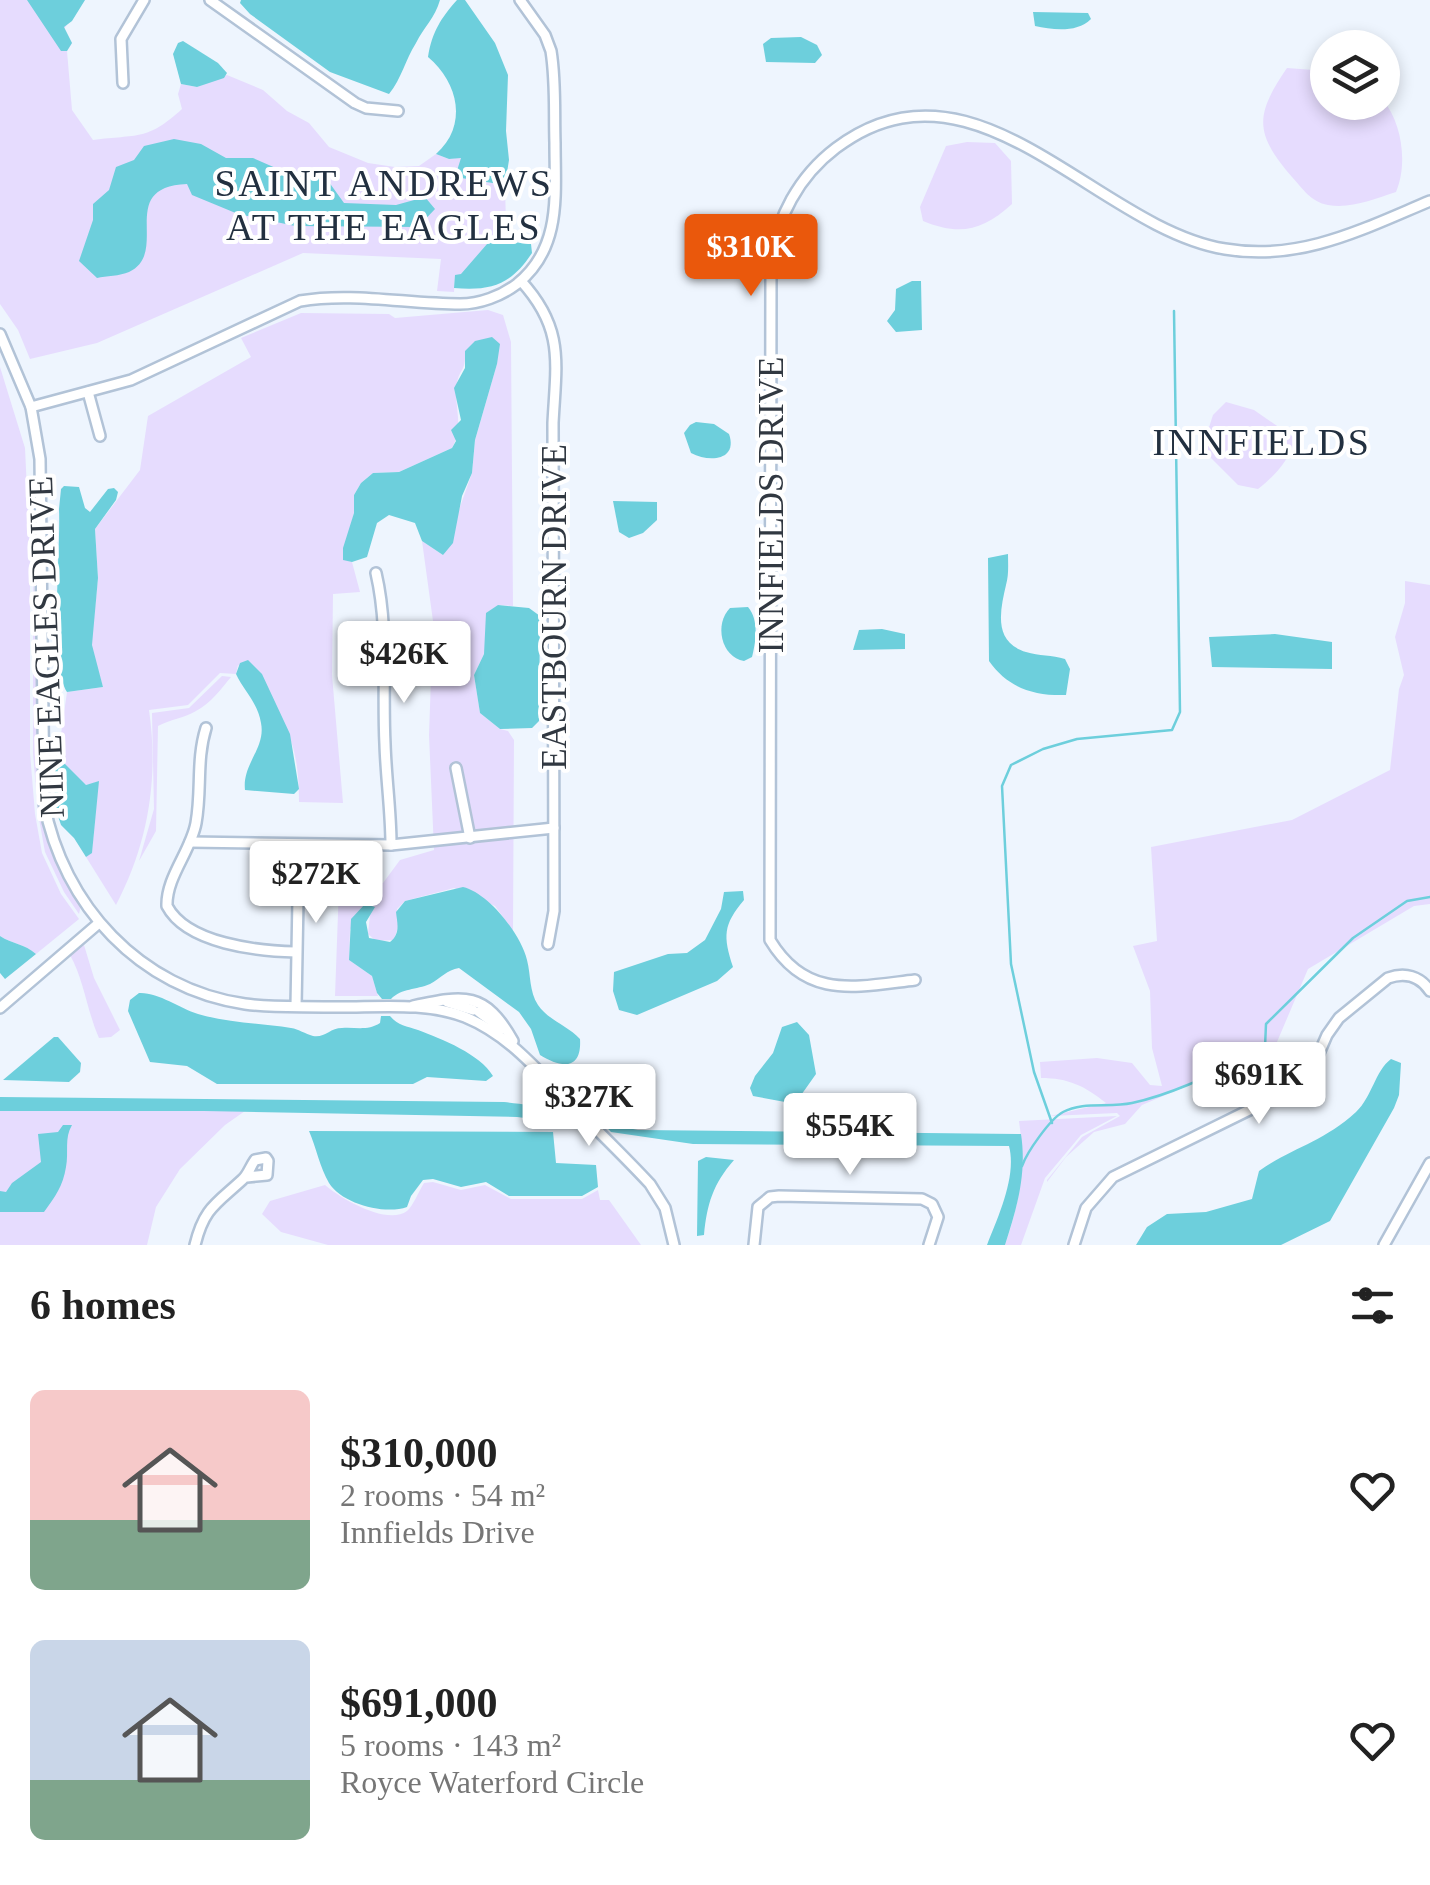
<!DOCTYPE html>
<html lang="en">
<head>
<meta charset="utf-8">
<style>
  body { margin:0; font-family:"Times New Roman",serif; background:#f2f2f2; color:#222; height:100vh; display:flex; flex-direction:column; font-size:38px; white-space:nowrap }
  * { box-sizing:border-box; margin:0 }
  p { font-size:32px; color:#767676 }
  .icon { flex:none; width:55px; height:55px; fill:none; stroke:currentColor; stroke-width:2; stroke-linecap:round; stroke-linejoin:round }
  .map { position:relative; height:1245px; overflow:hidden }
  .side { display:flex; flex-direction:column; background:#fff; flex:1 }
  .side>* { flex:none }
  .fabs { position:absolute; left:1310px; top:30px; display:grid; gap:20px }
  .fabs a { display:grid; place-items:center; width:90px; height:90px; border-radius:50%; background:#fff; box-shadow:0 5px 15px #0003; font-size:50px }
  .price { position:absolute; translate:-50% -85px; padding:0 22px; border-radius:10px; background:#fff; color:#222; font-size:32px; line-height:65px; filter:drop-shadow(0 2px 5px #0008) }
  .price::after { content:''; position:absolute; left:50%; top:60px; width:30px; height:22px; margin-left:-15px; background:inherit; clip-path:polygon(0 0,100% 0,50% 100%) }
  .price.on { background:#ea580c; color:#fff }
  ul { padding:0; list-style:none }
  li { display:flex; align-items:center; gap:30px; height:250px; padding:0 30px }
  li span { display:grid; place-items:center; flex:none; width:280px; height:200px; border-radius:15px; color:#555 }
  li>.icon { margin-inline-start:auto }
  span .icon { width:120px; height:120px; fill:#fffc; stroke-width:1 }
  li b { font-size:42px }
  h2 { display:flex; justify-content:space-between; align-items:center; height:120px; padding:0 30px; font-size:42px }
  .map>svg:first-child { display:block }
</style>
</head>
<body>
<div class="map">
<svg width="1430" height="1245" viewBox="0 0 1430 1245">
  <rect width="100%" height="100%" fill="#eef5fe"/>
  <g fill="#e6dcfe">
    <path d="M0,0H85L64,29L72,43L67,51L72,110L93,140C138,134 147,141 182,109L178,94L181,84L197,87L227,75L263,90L287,111L309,123L329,147L368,163L395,167L419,166L436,154L449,159L462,157L456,177L505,185L506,225L502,240L487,244L461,275L455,276L454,292L437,291L441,259L303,253L97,343L30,359L18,330L0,304Z"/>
    <path d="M1287,68L1327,71L1328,102H1382L1383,100C1402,123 1408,164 1396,192C1374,199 1351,209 1328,205C1311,202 1303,189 1292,177C1255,134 1254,116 1287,68Z"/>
    <path d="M967,142L995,143L1011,161L1012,204C982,231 960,236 923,221L920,207L946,146Z"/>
    <path d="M488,310L503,315L511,342L513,606L498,605L484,654L474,675L480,713L500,729L508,731L514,740L513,931L495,906L454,888L405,901L397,909L399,924L394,940L376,941L368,934L371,905L368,903L350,930L349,960L372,976L378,996H335L339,886L383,883L400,860L434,850L429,735L433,621L422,541L443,555L472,473L475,440L497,364L465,351C466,372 460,368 457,383C453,407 465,424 452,448L399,472L373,473L361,483L354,495V513L343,559L352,562L360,592L333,594L332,675L343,803L299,802C299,734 282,714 238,665L236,674L220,673L188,705L149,710C159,779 148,844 116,905L86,857L92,852L98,782L86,785L69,772L58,755L67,692L103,687L91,646L98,578L95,529L140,470L148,416L251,357L241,338L301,313L389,314L395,318Z"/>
    <path d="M0,367L25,448L30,554V753L35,814L42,853L61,894L79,919L36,954C25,944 12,944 0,936Z"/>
    <path d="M1226,402L1254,410L1296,439C1288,461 1276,475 1258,489L1238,485L1202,449L1213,415Z"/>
    <path d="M33,565L41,804L54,854L81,905L79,914L64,892L45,852L38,813L33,753Z"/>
    <path d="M1405,581L1430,585V904L1414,906L1308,969L1274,1049L1142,1105L1125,1124L1094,1132L1066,1157L1047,1182V1180L1082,1137L1120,1116L1117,1113L1050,1116L1106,1103C1085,1086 1068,1078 1041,1078L1040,1062L1097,1058L1132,1063L1150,1085L1162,1086L1152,1048L1150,991L1133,946L1157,941L1151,847L1292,820L1390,770L1399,689L1404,675L1395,637L1405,603Z"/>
    <path d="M222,676L231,677C221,689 211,703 196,711C185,718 171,719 158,726L156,831L139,861L154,809L152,713L189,708Z"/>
    <path d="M84,945L94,978L120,1030L111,1037L99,1038C87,1011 84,980 70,955Z"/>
    <path d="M0,1111H245L225,1125L180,1169L156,1207L147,1245H0Z"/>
    <path d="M1117,1116L1081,1135L1045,1178L1021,1245H1005C1020,1200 1026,1169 1019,1121Z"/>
    <path d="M433,1182L461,1190L485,1185L511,1199H582L598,1190L600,1200H609L641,1245H328L281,1232L262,1214L270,1201L325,1185C340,1198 387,1226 407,1211C413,1206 419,1191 424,1183Z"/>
  </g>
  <g fill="#6dcfdc">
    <path d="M27,0H85L72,21L64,27L72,43L67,51H61Z"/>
    <path d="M241,0H440C435,18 424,27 416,43C405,60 402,78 389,94L330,72L250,14L240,3Z"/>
    <path d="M457,0H465L495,43L508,75L506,131L509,160L505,185L455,177L461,158L449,159L436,154C468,126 459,83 428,57C432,32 441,18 457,0Z"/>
    <path d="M1033,12L1088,13L1091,19C1077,33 1053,30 1035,26Z"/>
    <path d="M801,37L817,45L822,55L815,63L766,62L763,44L771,38Z"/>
    <path d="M183,41L218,63L227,73L224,78L197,87L181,84L173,54L178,43Z"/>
    <path d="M174,139L201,144L226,158H253L278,169L316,174L326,178L344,203L396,205L425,197L435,209L418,227L295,226L238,214L192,195L187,184C115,187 171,252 129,272C120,276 106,276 97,278L79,261L93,220V204L109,190L116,167L134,160L144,146Z"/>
    <path d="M495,240L531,244L532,253C511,285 491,291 454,288L455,275L461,274L487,244Z"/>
    <path d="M912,281H921L922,330L896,332L887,321L895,310L896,289Z"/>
    <path d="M492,337L500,344L497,364L475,440L472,473L462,496L453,543L443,555L422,541L415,523L389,515L377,523L367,557L352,562L343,560V548L354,513V495L361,483L373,473L399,472L452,448L456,441L451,430L461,420L454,388L465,368V351L475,341Z"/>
    <path d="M696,422L714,424L729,434C738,460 710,463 691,453L684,433L690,425Z"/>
    <path d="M64,486L79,487L85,508L90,512L108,489L114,488L118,492L116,500L95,529L98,578L92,645L103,687L67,692C49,663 61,549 59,509L61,489Z"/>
    <path d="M613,501L657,502V520L643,533L629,538L619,532Z"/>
    <path d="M1008,554C1008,564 1009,575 1006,585C1000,611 993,642 1026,652C1039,656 1052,655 1065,659L1070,669L1066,695C1034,696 1008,688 989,661L988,558Z"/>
    <path d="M498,605L529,608L540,616L539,721L532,728L500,729L480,713L474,675L484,654L486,613Z"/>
    <path d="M748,607C759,620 756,641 752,657L744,661C721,657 714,624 730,608Z"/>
    <path d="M882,629L905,634V649L853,650L859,630Z"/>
    <path d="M1275,634L1332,642V669L1212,667L1209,637Z"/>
    <path d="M248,660L262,674L290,734L299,789L294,794L245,790C242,764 266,748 261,723C258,703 244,691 236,674L240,663Z"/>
    <path d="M56,755L86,785L99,781L92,853L86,857L74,838L61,825L56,810L53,770Z"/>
    <path d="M463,887C489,893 521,935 527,960C531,975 529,991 538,1005C548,1020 567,1025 580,1039C582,1071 561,1068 540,1055L531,1029L519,1012L459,968C447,970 441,978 430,984C416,990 402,988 391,999H382L377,993L372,976L349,960L351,919L365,904L375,907L366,922L369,938L390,942C401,934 397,922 396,912L405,901Z"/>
    <path d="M743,891L744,900C723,925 723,936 733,967L717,981L637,1015L619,1010L613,991L614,972L668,954L687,953L705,940L721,909L724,892Z"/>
    <path d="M0,936C12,944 25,944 36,954L5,979L0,973Z"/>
    <path d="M139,993C158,992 179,1008 198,1014C229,1023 259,1023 291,1028C299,1029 305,1034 313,1036C325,1038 330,1028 342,1028C356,1027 368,1031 380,1023L381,1016H390C398,1026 407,1026 418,1030C442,1039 480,1054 493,1076L486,1081L427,1077L413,1084H217L187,1066L150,1062L128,1011L130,1000Z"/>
    <path d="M797,1022L809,1035L816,1074L799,1098L785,1102L753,1096L750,1088L755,1076L773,1053L782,1027Z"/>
    <path d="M54,1037H58L81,1063L80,1072L69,1082L3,1080Z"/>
    <path d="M1391,1059L1401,1063L1399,1095L1394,1108L1330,1221L1281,1245H1136L1147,1227L1167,1214L1206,1212L1252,1199L1259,1171C1293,1147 1322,1143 1356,1112C1372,1097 1375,1071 1391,1059Z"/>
    <path d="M0,1097L504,1102C536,1106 563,1107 585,1132L558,1122L517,1117L204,1111H0Z"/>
    <path d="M603,1123L638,1130L1021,1134C1027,1173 1017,1208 1005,1245H987C998,1217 1017,1176 1009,1146L693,1144L611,1132Z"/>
    <path d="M63,1125H72C64,1138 69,1152 66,1167C63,1186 55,1197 44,1212H0V1191L6,1192L12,1183L41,1162L38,1134L58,1132Z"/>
    <path d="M309,1131L553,1132L556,1163L596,1165L598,1187L582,1196H509L486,1182L461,1187L433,1179L423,1180L411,1196L407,1207C385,1215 342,1204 329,1183C320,1168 316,1147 309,1131Z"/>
    <path d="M706,1157L734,1160C713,1184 707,1204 704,1235L697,1236L698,1161Z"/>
  </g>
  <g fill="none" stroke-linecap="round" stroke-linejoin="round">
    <g stroke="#6dcfdc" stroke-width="2.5">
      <path d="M1052,1123L1034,1072L1011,964L1002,786L1011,765L1043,749L1077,739L1172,730L1180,712L1174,311"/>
      <path d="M1022,1166C1027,1152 1050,1119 1063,1112C1083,1101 1109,1108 1132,1103C1175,1094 1221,1070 1261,1051L1265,1047L1266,1024L1353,938L1407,901L1430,897"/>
    </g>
    <defs>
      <g id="minor">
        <path d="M210,0L355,103L366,108L398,111"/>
        <path d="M123,83L121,39L144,0"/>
        <path d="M521,281C565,329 556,363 553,423L554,911L548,944"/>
        <path d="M0,334L31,407L40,459L44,803C63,905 140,989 245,1004C273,1008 301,1006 329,1007C373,1008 424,1001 465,1017C509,1035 537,1070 570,1103C597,1130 624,1156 650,1184L665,1208L674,1245"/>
        <path d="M88,392L100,436"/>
        <path d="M31,407L131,380L300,301C352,292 407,304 460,304C480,304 501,296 517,284C562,248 555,195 555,143C554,112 556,82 551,51L545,35L520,0"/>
        <path d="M376,573C389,629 382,686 385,744C386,778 391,811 391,845"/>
        <path d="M206,728C196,760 202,790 196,823C191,851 166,877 167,906C187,944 258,951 296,952"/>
        <path d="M456,768L470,838"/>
        <path d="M190,842L391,845L554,828"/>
        <path d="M915,980C855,987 806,1000 770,940L771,264C776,218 799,176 836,148C975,43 1096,228 1225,249C1300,262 1363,229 1430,201"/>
        <path d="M447,1002L473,1010"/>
        <path d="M296,1006L299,845"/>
        <path d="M413,1006C465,995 485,991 513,1041"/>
        <path d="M0,1008L99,923"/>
        <path d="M479,1012L502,1029"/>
        <path d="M195,1245C204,1208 216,1204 242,1180C248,1175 250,1167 255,1160L266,1158L268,1161L267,1175L247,1177"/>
        <path d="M754,1245L758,1207L770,1197L779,1196L922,1199L932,1204L938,1217L929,1245"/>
        <path d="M1074,1245L1086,1208L1113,1177L1292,1089L1310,1074L1327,1035L1339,1018L1388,978C1405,972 1420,976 1430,991"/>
        <path d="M1384,1245L1430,1163"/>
      </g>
    </defs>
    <use href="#minor" stroke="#b2c3d7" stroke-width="14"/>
    <use href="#minor" stroke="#fff" stroke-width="9"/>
  </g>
  <g text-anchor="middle" stroke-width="8" stroke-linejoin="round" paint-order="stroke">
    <g font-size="35" fill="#313841" stroke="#fff">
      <text transform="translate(771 505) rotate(-90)" y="12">INNFIELDS DRIVE</text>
      <text transform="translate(554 607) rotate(-90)" y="12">EASTBOURN DRIVE</text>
      <text transform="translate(46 647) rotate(-92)" y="12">NINE EAGLES DRIVE</text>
    </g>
    <g font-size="38" letter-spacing="2.5" fill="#223040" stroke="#fff">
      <text x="384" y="196">SAINT ANDREWS<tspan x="384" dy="44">AT THE EAGLES</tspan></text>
      <text x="1262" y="455">INNFIELDS</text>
    </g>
  </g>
</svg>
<div class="fabs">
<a><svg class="icon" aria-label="layers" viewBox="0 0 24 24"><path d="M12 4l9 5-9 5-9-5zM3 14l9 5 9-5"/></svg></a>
</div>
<b class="price on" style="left:751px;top:299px">$310K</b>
<b class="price" style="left:404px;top:706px">$426K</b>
<b class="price" style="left:316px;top:926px">$272K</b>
<b class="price" style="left:1259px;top:1127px">$691K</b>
<b class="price" style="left:589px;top:1149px">$327K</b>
<b class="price" style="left:850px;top:1178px">$554K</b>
</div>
<section class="side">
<h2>6 homes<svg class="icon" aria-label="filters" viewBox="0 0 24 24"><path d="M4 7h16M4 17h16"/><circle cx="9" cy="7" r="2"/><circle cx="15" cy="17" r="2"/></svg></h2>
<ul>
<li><span style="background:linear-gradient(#f6c9c9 65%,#7fa58c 0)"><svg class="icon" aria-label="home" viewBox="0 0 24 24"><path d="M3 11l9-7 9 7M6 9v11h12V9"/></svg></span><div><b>$310,000</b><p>2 rooms · 54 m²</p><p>Innfields Drive</p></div><svg class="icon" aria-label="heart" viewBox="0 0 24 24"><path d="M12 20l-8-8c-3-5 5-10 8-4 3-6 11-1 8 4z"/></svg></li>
<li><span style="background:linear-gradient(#c9d6e8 70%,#7fa58c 0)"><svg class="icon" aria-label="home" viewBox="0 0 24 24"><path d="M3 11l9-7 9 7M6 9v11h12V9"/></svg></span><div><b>$691,000</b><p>5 rooms · 143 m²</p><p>Royce Waterford Circle</p></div><svg class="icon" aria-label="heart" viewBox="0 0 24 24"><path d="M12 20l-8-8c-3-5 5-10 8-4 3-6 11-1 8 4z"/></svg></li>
</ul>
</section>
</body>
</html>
